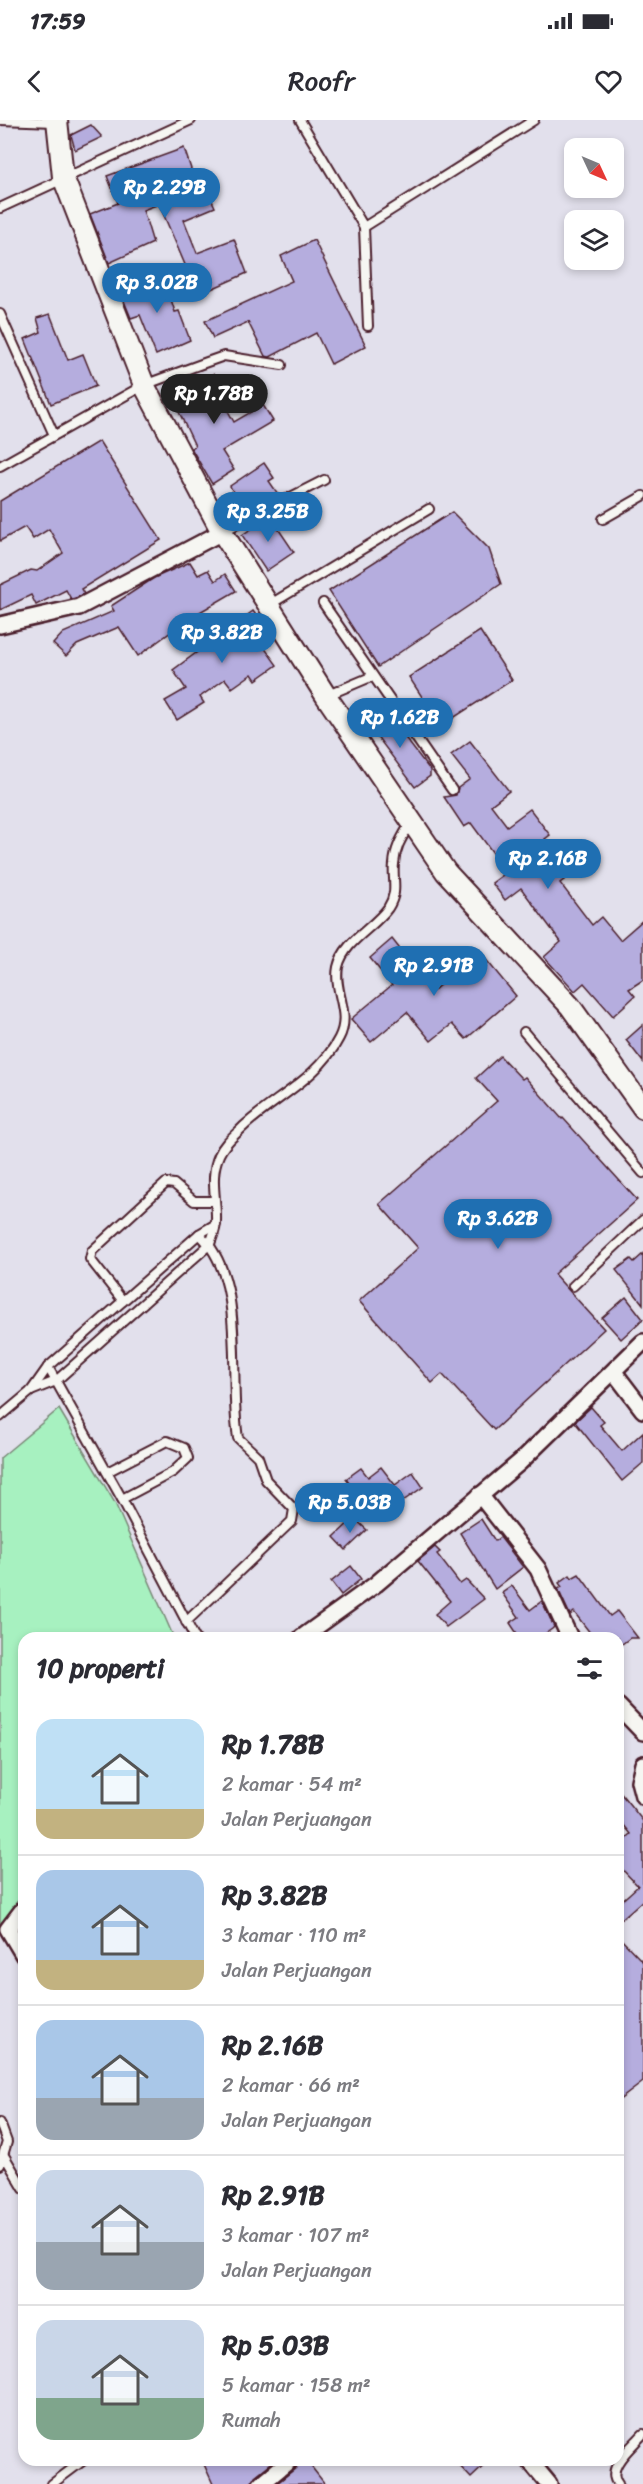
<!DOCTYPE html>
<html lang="id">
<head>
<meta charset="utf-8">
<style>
  body { margin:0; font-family:Sriracha,sans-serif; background:#f2f2f3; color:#2b2b33; height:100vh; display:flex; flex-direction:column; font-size:22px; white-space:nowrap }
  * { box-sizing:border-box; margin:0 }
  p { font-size:20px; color:#7c7c81 }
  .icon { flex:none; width:33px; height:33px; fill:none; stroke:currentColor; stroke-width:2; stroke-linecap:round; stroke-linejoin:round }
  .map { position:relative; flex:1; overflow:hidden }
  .sheet { position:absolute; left:18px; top:1512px; width:606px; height:834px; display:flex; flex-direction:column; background:#fff; border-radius:18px; box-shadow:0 3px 9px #0003 }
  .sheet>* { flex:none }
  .needle { width:39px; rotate:134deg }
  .fabs { position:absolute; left:564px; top:18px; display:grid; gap:12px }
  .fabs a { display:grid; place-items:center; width:60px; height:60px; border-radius:12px; background:#fff; box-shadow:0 3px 9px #0003; font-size:30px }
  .price { position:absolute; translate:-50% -51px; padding:0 14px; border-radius:21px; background:#1f6fb2; color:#fff; font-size:20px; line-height:39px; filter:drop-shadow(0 2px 3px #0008) }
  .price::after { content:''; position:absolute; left:50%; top:36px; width:18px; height:14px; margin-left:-9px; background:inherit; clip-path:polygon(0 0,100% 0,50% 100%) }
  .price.on { background:#222; color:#fff }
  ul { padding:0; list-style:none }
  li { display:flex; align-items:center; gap:18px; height:150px; padding:0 18px }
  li+li { border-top:2px solid #e1e1e2 }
  li span { display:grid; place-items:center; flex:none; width:168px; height:120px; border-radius:18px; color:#555 }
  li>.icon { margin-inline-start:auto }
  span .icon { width:72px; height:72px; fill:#fffc; stroke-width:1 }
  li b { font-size:26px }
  h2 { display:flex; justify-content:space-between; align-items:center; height:72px; padding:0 18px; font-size:26px }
  .status { display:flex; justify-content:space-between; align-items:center; height:42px; padding:0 30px; background:#fff; direction:ltr }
  .status svg { height:16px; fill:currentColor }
  header { display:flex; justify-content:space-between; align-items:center; height:78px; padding:0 18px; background:#fff; font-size:27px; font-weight:600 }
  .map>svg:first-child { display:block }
</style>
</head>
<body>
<div class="status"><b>17:59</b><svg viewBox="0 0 49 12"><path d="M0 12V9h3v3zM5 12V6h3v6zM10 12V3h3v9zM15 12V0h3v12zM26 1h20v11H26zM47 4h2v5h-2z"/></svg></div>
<header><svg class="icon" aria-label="back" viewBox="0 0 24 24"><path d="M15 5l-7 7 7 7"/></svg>Roofr<svg class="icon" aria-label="heart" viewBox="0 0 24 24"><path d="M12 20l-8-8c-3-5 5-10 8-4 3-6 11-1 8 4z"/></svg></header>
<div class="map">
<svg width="643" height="2364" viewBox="0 0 643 2364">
  <rect width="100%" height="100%" fill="#e2e0ec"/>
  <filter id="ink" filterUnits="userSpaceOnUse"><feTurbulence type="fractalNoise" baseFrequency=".0167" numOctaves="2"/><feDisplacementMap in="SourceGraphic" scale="12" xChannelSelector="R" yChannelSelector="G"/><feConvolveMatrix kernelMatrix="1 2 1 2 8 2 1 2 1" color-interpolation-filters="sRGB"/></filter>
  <g filter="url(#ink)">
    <path fill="#a7f1c0" stroke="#788876" stroke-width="1.5" d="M59,1289L115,1383L174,1518H24V1795L0,1805V1338Z"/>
    <g fill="#b5adde" stroke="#4a1f2b" stroke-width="1.5">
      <path d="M91,5L102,17L75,30L71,15Z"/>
      <path d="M184,28L200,76L208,72L215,87L184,100L197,133L234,119L247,153L198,175L159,84L143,90L153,123L109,143L90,94L118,83L107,56Z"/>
      <path d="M314,120L366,226L331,244L316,213L270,237L265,236L248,202L213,218L205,201L292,161L281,136Z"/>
      <path d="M164,157L175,192L179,191L190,220L156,235L140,195L131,198L120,171Z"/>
      <path d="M50,194L68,240L83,234L96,266L51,284L25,219L41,212L37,198Z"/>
      <path d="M213,254L223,275L220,276L234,302L263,285L273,301L222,331L234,350L212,364L191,328L195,326L170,273Z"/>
      <path d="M99,321L161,420L81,469L84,474L76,478L71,479L66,470L36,485L31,475L0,490V465L31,450L37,451L63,433L49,409L33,419L25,407L0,421V381Z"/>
      <path d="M264,343L274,358L269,361L278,374L245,394L230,366Z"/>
      <path d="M452,392L489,429L501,464L378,547L329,471Z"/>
      <path d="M269,395L294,432L266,451L242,415L254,407L252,404Z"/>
      <path d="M190,442L198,455L208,450L215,461L225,454L236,471L193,496L138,536L119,507L77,525L66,536L53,524L63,513L114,491L111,486L154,458Z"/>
      <path d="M253,491L266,509L256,516L277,545L256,560L252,554L232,568L225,559L200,577L204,583L177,600L165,581L186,569L173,550Z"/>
      <path d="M480,511L512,560L441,606L409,557Z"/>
      <path d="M384,590L430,650V656L415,667L367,603Z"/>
      <path d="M470,621L509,671L491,685L507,706L530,689L550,715L545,719L560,739L556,742L568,757L560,763L592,805L601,797L620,820L643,800V860L629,869L635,876L613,896L584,863L575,871L544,837L561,822L521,768L505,780L492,763L507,752L471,703L464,707L444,677L456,675L458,668L470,659L451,635Z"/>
      <path d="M392,819L433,871L479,831L516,876L466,919L452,904L431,921L407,892L371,922L351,899L392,865L370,838Z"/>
      <path d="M643,905V942L626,920Z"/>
      <path d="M500,936L522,959L525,957L562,999L563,998L637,1080L554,1154L604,1209L494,1310L442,1254L432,1263L359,1181L418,1128L379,1084L497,981L476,958Z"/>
      <path d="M643,1134V1184L616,1150L631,1139L634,1142Z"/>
      <path d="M626,1177L643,1199L621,1219L602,1198Z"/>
      <path d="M591,1287L604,1302L600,1305L622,1331L643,1312V1343L622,1361L575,1302Z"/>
      <path d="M381,1347L395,1365L413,1352L423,1367L393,1388L387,1379L370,1392L346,1359L361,1348L368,1357Z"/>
      <path d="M354,1398L367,1410L346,1430L334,1417Z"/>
      <path d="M481,1399L495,1421L500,1417L523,1447L495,1469L460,1413Z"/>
      <path d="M435,1427L440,1432L437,1434L460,1464L466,1460L484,1479L446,1507L435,1494L450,1481L418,1441Z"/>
      <path d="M351,1446L361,1459L341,1475L331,1462Z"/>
      <path d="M579,1454L610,1496L617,1491L638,1518H630L618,1527V1518H594L574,1492L570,1495L558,1469L562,1467L559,1463L570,1455L572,1458Z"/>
      <path d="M512,1466L530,1490L542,1481L554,1507L552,1509L539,1518H520L510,1503L519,1497L502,1473Z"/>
      <path d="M618,1670L643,1701V1780L618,1802V1784L638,1766L618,1745V1726L631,1714L618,1698Z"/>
      <path d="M618,1816L643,1842V1962L618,1981Z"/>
      <path d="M202,2340H275L255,2356L251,2364H213Z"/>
      <path d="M300,2340H306L325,2364H276L296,2348Z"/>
      <path d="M454,2340H490L471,2358Z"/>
    </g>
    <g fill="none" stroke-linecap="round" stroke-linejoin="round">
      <defs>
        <g id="service">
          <path d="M0,0L55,2"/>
          <path d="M300,0L364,107L368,206"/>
          <path d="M0,88L191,0"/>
          <path d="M364,107L534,0"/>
          <path d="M0,194L54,315"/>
          <path d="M0,346L144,265L207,242L224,236L282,245"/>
          <path d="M603,399L643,376"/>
          <path d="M224,411L324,360"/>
          <path d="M323,483L452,670"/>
          <path d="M269,485L429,389"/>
          <path d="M328,575L373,556"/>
          <path d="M524,912L643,1053"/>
          <path d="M573,1166L643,1100"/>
          <path d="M123,1181L90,1139L92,1131L166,1063L174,1064L194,1081H214"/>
          <path d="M48,1247L122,1379L195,1518"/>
          <path d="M31,1271L56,1261L210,1124C212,1117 216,1110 216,1102C217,1079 209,1057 219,1035C224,1023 234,1016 243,1007C274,978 319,958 339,918C352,893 333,871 338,847C344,821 374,808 388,788C399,771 392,760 394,744C395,727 403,716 411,702"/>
          <path d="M0,1297L31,1271L48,1247L199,1114L216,1104"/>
          <path d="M107,1352L167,1321L184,1328L188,1338L173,1352L122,1379"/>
          <path d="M186,1502L292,1401L294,1389L266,1360L258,1337L238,1318C228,1259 248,1158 199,1114"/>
          <path d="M0,2003L7,2022L0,2045"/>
          <path d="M5,2037L24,2069"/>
          <path d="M52,2364L84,2340"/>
          <path d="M618,2364C604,2348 633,2326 643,2314"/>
        </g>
        <g id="minor">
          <path d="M0,505L79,487L222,412"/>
          <path d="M614,1252L643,1290"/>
          <path d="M480,1375L538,1449L570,1518"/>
          <path d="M301,1518L376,1464L520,1342L643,1222"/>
          <path d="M618,1586L643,1612"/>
          <path d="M643,1644L639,1661L643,1676"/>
          <path d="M24,1788L8,1809L24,1836"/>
          <path d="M529,2340L549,2364"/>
          <path d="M261,2364L290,2340"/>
        </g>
        <path id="tertiary" d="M57,0L63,57L144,265L222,412L326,576L446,752L570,886L643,988"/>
      </defs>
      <use href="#service" stroke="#4a1f2b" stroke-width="12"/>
      <use href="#minor" stroke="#4a1f2b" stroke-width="20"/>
      <use href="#tertiary" stroke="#4a1f2b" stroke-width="24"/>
      <use href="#service" stroke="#f6f6f2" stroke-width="8"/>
      <use href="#minor" stroke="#f6f6f2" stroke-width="15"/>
      <use href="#tertiary" stroke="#f6f6f2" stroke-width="20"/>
    </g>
  </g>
</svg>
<div class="fabs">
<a><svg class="needle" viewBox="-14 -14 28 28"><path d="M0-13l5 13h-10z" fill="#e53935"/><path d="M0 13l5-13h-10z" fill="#7c7c81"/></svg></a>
<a><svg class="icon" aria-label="layers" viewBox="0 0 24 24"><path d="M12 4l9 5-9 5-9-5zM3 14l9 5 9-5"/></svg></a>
</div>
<b class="price" style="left:165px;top:99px">Rp 2.29B</b>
<b class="price" style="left:157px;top:194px">Rp 3.02B</b>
<b class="price on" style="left:214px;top:305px">Rp 1.78B</b>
<b class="price" style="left:268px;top:423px">Rp 3.25B</b>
<b class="price" style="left:222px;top:544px">Rp 3.82B</b>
<b class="price" style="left:400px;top:629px">Rp 1.62B</b>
<b class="price" style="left:548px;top:770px">Rp 2.16B</b>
<b class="price" style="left:434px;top:877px">Rp 2.91B</b>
<b class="price" style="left:498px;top:1130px">Rp 3.62B</b>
<b class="price" style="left:350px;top:1414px">Rp 5.03B</b>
<section class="sheet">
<h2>10 properti<svg class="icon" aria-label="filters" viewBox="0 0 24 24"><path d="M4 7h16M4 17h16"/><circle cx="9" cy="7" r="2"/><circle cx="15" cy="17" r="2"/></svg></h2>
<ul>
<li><span style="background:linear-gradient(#bfe0f5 75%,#c2b280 0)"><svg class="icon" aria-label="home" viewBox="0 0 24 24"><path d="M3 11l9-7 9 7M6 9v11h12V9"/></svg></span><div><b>Rp 1.78B</b><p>2 kamar · 54 m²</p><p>Jalan Perjuangan</p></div></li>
<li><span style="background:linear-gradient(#a9c7e8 75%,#c2b280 0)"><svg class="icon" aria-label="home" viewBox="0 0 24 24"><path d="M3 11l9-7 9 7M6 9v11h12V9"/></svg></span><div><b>Rp 3.82B</b><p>3 kamar · 110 m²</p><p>Jalan Perjuangan</p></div></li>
<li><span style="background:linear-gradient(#a9c7e8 65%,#9aa5b1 0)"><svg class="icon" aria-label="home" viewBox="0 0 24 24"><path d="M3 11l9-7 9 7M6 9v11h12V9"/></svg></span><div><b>Rp 2.16B</b><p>2 kamar · 66 m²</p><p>Jalan Perjuangan</p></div></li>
<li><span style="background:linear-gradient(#c9d6e8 60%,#9aa5b1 0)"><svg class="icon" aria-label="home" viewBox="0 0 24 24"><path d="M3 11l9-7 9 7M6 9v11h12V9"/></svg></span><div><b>Rp 2.91B</b><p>3 kamar · 107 m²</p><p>Jalan Perjuangan</p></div></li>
<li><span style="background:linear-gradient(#c9d6e8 65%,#7fa58c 0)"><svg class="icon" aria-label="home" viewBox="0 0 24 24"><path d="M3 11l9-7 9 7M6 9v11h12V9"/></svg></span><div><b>Rp 5.03B</b><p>5 kamar · 158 m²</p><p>Rumah</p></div></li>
</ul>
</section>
</div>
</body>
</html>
